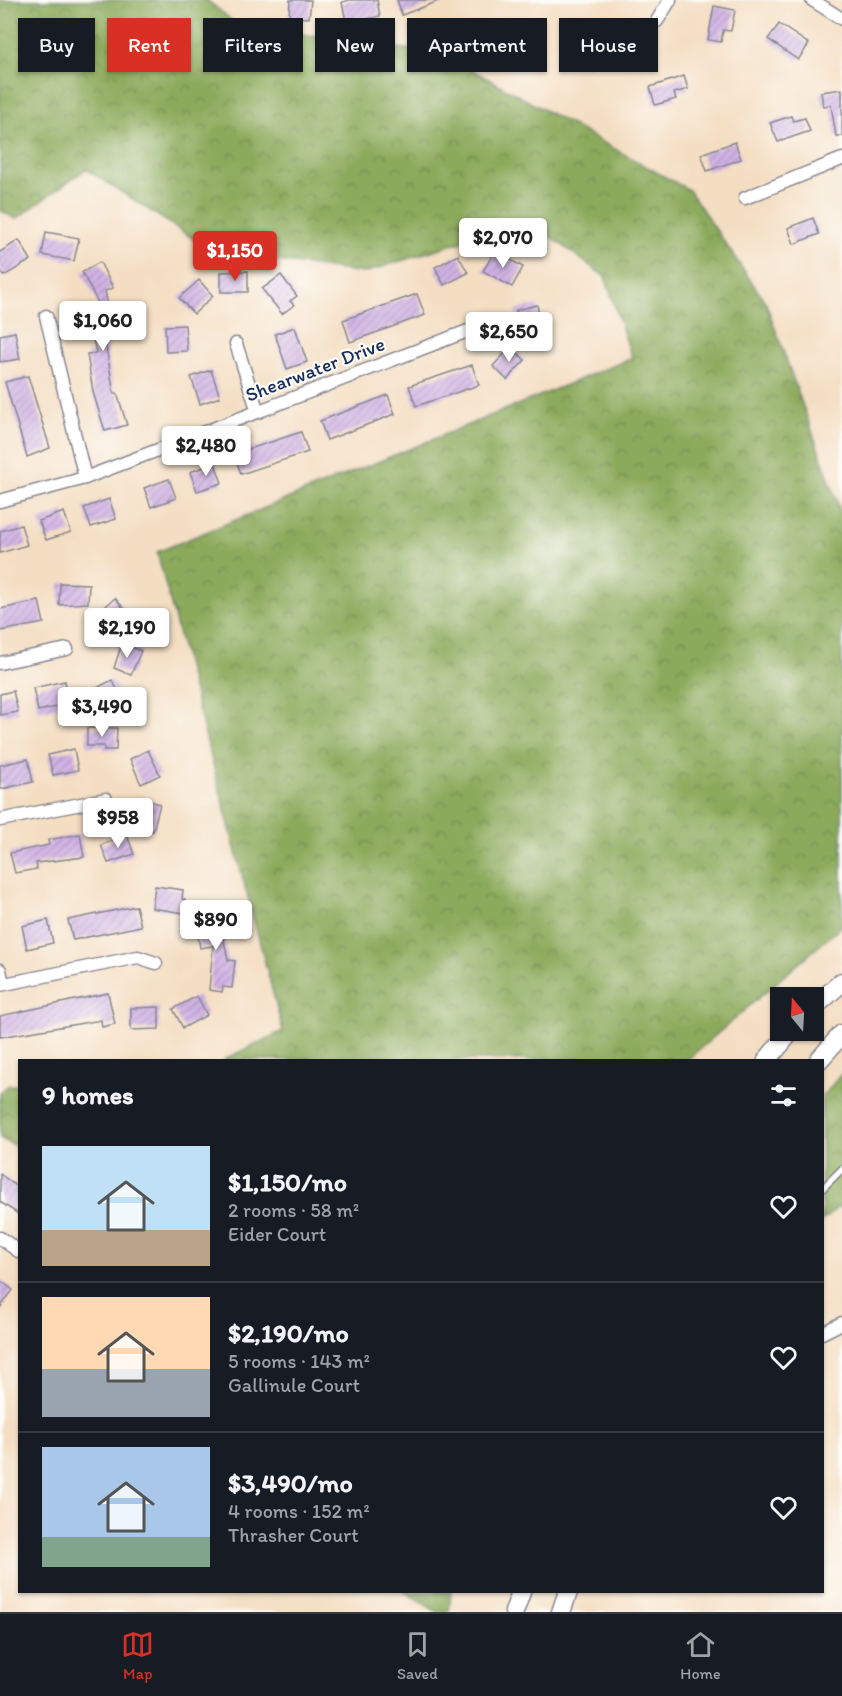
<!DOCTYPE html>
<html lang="en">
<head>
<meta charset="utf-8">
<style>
  body { margin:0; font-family:Itim,sans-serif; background:#20242c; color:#f1f3f6; height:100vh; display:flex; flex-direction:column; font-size:22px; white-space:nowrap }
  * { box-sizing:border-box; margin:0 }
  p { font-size:20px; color:#9ea1a6 }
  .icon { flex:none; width:33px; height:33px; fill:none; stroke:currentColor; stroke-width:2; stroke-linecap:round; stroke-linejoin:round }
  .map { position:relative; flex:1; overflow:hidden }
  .details { position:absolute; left:18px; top:1059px; width:806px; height:534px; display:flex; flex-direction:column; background:#171b24; border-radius:0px; box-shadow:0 2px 4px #0004 }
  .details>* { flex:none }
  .hud { position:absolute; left:18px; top:18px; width:807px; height:54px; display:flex; gap:12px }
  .needle { width:39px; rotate:342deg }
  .fabs { position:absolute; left:770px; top:987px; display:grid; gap:12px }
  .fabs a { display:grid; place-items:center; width:54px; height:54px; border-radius:0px; background:#171b24; box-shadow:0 2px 4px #0004; font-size:30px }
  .price { position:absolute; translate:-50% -51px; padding:0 14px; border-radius:6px; background:#fff; color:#222; font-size:20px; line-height:39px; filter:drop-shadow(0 2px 3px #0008) }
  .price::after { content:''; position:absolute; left:50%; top:36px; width:18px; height:14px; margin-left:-9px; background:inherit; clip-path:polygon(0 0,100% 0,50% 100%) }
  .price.active { background:#d93025; color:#fff }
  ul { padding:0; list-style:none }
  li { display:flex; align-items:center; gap:18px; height:150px; padding:0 24px }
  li+li { border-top:2px solid #363941 }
  li span { display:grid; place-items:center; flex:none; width:168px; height:120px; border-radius:0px; color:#555 }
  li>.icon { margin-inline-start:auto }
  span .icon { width:72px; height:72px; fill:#fffc; stroke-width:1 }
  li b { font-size:26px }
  h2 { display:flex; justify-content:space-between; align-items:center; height:72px; padding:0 24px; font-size:26px }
  .tag { padding:0 21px; border-radius:0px; background:#171b24; box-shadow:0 2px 4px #0004; font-size:21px; line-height:54px }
  .tag.active { background:#d93025; color:#fff }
  .menu { display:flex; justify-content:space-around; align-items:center; height:84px; border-top:2px solid #363941; background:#171b24; font-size:16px; color:#9ea1a6 }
  .menu a { display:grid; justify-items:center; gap:3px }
  .menu .active { color:#d93025 }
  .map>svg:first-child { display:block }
</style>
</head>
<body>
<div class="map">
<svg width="842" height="1612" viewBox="0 0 842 1612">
  <defs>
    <pattern id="forest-crowns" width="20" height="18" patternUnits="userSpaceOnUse" patternTransform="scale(1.5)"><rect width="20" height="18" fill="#8caa5c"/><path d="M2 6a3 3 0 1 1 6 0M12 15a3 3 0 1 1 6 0" fill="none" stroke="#728b4f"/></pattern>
    <pattern id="building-hatch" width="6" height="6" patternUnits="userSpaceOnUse" patternTransform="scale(1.5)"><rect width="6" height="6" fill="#d1b3e5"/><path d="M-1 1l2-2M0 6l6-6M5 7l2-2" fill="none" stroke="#a992bd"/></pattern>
  </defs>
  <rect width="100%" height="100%" fill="#fdfcf7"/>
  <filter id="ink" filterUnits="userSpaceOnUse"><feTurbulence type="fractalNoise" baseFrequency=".0167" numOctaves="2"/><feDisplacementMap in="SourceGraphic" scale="12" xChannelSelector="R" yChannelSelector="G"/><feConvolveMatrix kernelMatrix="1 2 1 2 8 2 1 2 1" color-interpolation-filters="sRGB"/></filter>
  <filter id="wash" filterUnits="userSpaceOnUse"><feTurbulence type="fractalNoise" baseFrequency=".008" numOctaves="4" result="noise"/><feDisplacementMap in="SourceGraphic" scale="24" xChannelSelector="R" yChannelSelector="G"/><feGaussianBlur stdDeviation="1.35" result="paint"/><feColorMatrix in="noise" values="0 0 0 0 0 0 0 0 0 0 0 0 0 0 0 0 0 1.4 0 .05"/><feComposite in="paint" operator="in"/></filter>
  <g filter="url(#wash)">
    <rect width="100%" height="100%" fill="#f4dec2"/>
    <g fill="url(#forest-crowns)" stroke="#546c5d" stroke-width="1.5">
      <path d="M0,0H207L236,24L445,55L689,190L766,303L842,515V926L687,1060H223L283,1031L157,552L632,358L605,277L535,225L450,245L364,273L214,252L86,169L16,219L0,210Z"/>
      <path d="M842,1073V1204L822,1221V1097Z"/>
      <path d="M9,1085H19V1148L0,1138V1092Z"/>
      <path d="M405,1592H451L449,1612H437Z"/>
    </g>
    <g id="blocks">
      <g fill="url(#building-hatch)">
        <path d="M290,0H311L309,18L289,17Z"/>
        <path d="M350,0H377L380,16L367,19L368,27L358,29L356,20L346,22L342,2Z"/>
        <path d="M397,0H438L439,1L402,15Z"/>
        <path d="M714,6L735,10L731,31L723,30L721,42L708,40Z"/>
        <path d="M779,24L809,44L798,60L768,39Z"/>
        <path d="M592,34L603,59L586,67L581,55L574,58L569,45Z"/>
        <path d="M684,76L688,89L674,93L676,99L655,105L650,87Z"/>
        <path d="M842,89V136H836L831,105L823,106L821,92Z"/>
        <path d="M791,116L793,121L805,118L810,131L778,142L770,123Z"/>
        <path d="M735,142L741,159L707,171L701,154Z"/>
        <path d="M813,218L819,234L794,244L788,228Z"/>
        <path d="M46,232L79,238L74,261L42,255Z"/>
        <path d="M19,240L31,260L4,276L0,269V252Z"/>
        <path d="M495,251L523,267L512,287L483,271Z"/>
        <path d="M458,255L468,273L444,285L435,267Z"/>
        <path d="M100,262L113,288L105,291L113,333L104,335L114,394L117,393L127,425L105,431L93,392L87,354L96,353L88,311L101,309L82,272Z"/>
        <path d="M248,271V292H221V272Z"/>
        <path d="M281,275L297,296L290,301L294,305L282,314L262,289Z"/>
        <path d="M199,280L213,296L194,314L179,298Z"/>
        <path d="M417,294L425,315L350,342L343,320Z"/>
        <path d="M537,305L543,332L522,337L516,310Z"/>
        <path d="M185,325L187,351L166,352L165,326Z"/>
        <path d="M295,327L307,362L287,369L275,334Z"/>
        <path d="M15,332L20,359L0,362V335Z"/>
        <path d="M511,347L525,360L507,380L493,366Z"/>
        <path d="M472,365L479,385L416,406L409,386Z"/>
        <path d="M211,370L220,397L200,404L191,377Z"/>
        <path d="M28,376L50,448L27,457L5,382Z"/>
        <path d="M388,395L395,414L327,440L320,421Z"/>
        <path d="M301,432L308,452L241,474L234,454Z"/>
        <path d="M215,463L222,483L197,491L190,472Z"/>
        <path d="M169,479L176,498L151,507L144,488Z"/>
        <path d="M109,499L116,519L91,527L84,508Z"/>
        <path d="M64,512L71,532L46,540L39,521Z"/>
        <path d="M21,525L27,545L0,553V531Z"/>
        <path d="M60,583L89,584L88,603L59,605Z"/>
        <path d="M115,598L133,619L117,632L99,612Z"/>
        <path d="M39,601L44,623L0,631V609Z"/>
        <path d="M122,643L141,651L131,675L114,668Z"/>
        <path d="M112,680L121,697L96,710L87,693Z"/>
        <path d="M65,681L70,704L38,711L33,688Z"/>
        <path d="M13,691L18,712L0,715V694Z"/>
        <path d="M87,728H117L116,750H104V746H87Z"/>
        <path d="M74,749L78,770L53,775L48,755Z"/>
        <path d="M148,750L160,775L141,784L130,759Z"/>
        <path d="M28,759L33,782L1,789L0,765Z"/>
        <path d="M140,798L160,804L153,831L133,826Z"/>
        <path d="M80,834L84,857L36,863L37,869L15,873L10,853L49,845L48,840Z"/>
        <path d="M127,835L134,854L108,863L101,845Z"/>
        <path d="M155,886L183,890L182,899H185L184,913L152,908Z"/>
        <path d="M136,906L141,926L73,940L68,920Z"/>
        <path d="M218,912L228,960L235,961L232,988L223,987L222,992L209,990L213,946L200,948L195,917Z"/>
        <path d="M48,920L53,943L27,949L22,926Z"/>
        <path d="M108,993L115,1024L102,1027L101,1020L0,1037V1016Z"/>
        <path d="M197,996L207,1015L183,1028L173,1009Z"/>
        <path d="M159,1007V1029L131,1030V1008Z"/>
        <path d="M0,1174L20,1189V1215L0,1202Z"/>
        <path d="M0,1280L13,1290L0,1308Z"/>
      </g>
    </g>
  </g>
  <g filter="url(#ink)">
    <use href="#blocks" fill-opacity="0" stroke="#888690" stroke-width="1.5"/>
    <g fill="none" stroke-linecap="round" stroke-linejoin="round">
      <defs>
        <path id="service" d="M822,1189L842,1169"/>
        <g id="minor">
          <path d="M812,0L842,19"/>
          <path d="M657,21L670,0"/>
          <path d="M745,198L842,159"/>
          <path d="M46,316L85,478"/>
          <path d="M236,344L258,412"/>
          <path d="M0,501L85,478L473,329"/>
          <path d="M0,663L67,649"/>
          <path d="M0,820L106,799"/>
          <path d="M0,970L3,984"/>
          <path d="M0,985L138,957L156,963"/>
          <path d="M0,1238L20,1252"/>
          <path d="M822,1333L842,1323"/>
        </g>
        <g id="secondary">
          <path d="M813,1008L842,982"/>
          <path d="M767,1060L792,1030"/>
          <path d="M819,1060L842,1034"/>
          <path d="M514,1612L521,1592"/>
          <path d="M561,1612L568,1592"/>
        </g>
      </defs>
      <use href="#service" stroke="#888690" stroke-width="9"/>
      <use href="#minor" stroke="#888690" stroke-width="15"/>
      <use href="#secondary" stroke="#888690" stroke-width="21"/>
      <use href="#service" stroke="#fff" stroke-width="6"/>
      <use href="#minor" stroke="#fff" stroke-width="12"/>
      <use href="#secondary" stroke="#fff" stroke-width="18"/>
    </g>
  </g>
  <g text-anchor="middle" stroke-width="4.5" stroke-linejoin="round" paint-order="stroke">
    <g font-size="20" fill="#1b2f5e" stroke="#fdfcf7">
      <text transform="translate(315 369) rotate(-21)" y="7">Shearwater Drive</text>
    </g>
  </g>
</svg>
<div class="fabs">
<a><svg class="needle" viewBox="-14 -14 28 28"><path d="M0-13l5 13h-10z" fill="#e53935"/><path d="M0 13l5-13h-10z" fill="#9ea1a6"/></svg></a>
</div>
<b class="price" style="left:503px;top:269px">$2,070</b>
<b class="price active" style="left:235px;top:282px">$1,150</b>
<b class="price" style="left:103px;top:352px">$1,060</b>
<b class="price" style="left:509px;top:363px">$2,650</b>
<b class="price" style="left:206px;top:477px">$2,480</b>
<b class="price" style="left:127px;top:659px">$2,190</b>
<b class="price" style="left:102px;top:738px">$3,490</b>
<b class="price" style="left:118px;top:849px">$958</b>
<b class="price" style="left:216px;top:951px">$890</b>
<div class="hud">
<a class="tag">Buy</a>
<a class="tag active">Rent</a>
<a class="tag">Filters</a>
<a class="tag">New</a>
<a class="tag">Apartment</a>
<a class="tag">House</a>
</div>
<section class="details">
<h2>9 homes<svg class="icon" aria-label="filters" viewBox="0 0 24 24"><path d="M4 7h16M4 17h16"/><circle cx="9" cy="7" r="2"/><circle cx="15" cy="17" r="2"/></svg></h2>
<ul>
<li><span style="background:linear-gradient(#bfe0f5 70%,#b9a48a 0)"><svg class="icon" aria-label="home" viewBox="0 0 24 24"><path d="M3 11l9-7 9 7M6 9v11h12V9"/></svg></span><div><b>$1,150/mo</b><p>2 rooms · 58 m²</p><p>Eider Court</p></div><svg class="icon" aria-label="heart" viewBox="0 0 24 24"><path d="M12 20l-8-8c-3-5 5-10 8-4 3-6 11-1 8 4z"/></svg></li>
<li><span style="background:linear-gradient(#ffd9b3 60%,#9aa5b1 0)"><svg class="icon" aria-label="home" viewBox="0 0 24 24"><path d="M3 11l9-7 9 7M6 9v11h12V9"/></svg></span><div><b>$2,190/mo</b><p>5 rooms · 143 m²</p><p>Gallinule Court</p></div><svg class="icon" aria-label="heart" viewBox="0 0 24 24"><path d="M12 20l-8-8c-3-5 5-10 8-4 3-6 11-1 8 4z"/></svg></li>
<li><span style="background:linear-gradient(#a9c7e8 75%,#7fa58c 0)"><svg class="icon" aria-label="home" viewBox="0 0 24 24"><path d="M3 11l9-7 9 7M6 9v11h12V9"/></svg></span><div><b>$3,490/mo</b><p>4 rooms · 152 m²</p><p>Thrasher Court</p></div><svg class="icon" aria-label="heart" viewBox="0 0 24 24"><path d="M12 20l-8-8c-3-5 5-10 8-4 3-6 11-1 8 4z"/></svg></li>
</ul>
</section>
</div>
<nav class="menu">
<a class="active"><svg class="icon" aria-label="map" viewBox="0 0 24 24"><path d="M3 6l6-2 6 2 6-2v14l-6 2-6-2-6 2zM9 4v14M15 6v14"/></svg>Map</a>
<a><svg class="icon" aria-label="saved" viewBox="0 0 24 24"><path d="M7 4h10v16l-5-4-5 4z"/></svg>Saved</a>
<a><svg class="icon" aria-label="home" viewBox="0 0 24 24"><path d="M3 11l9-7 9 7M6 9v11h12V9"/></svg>Home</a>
</nav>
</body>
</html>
